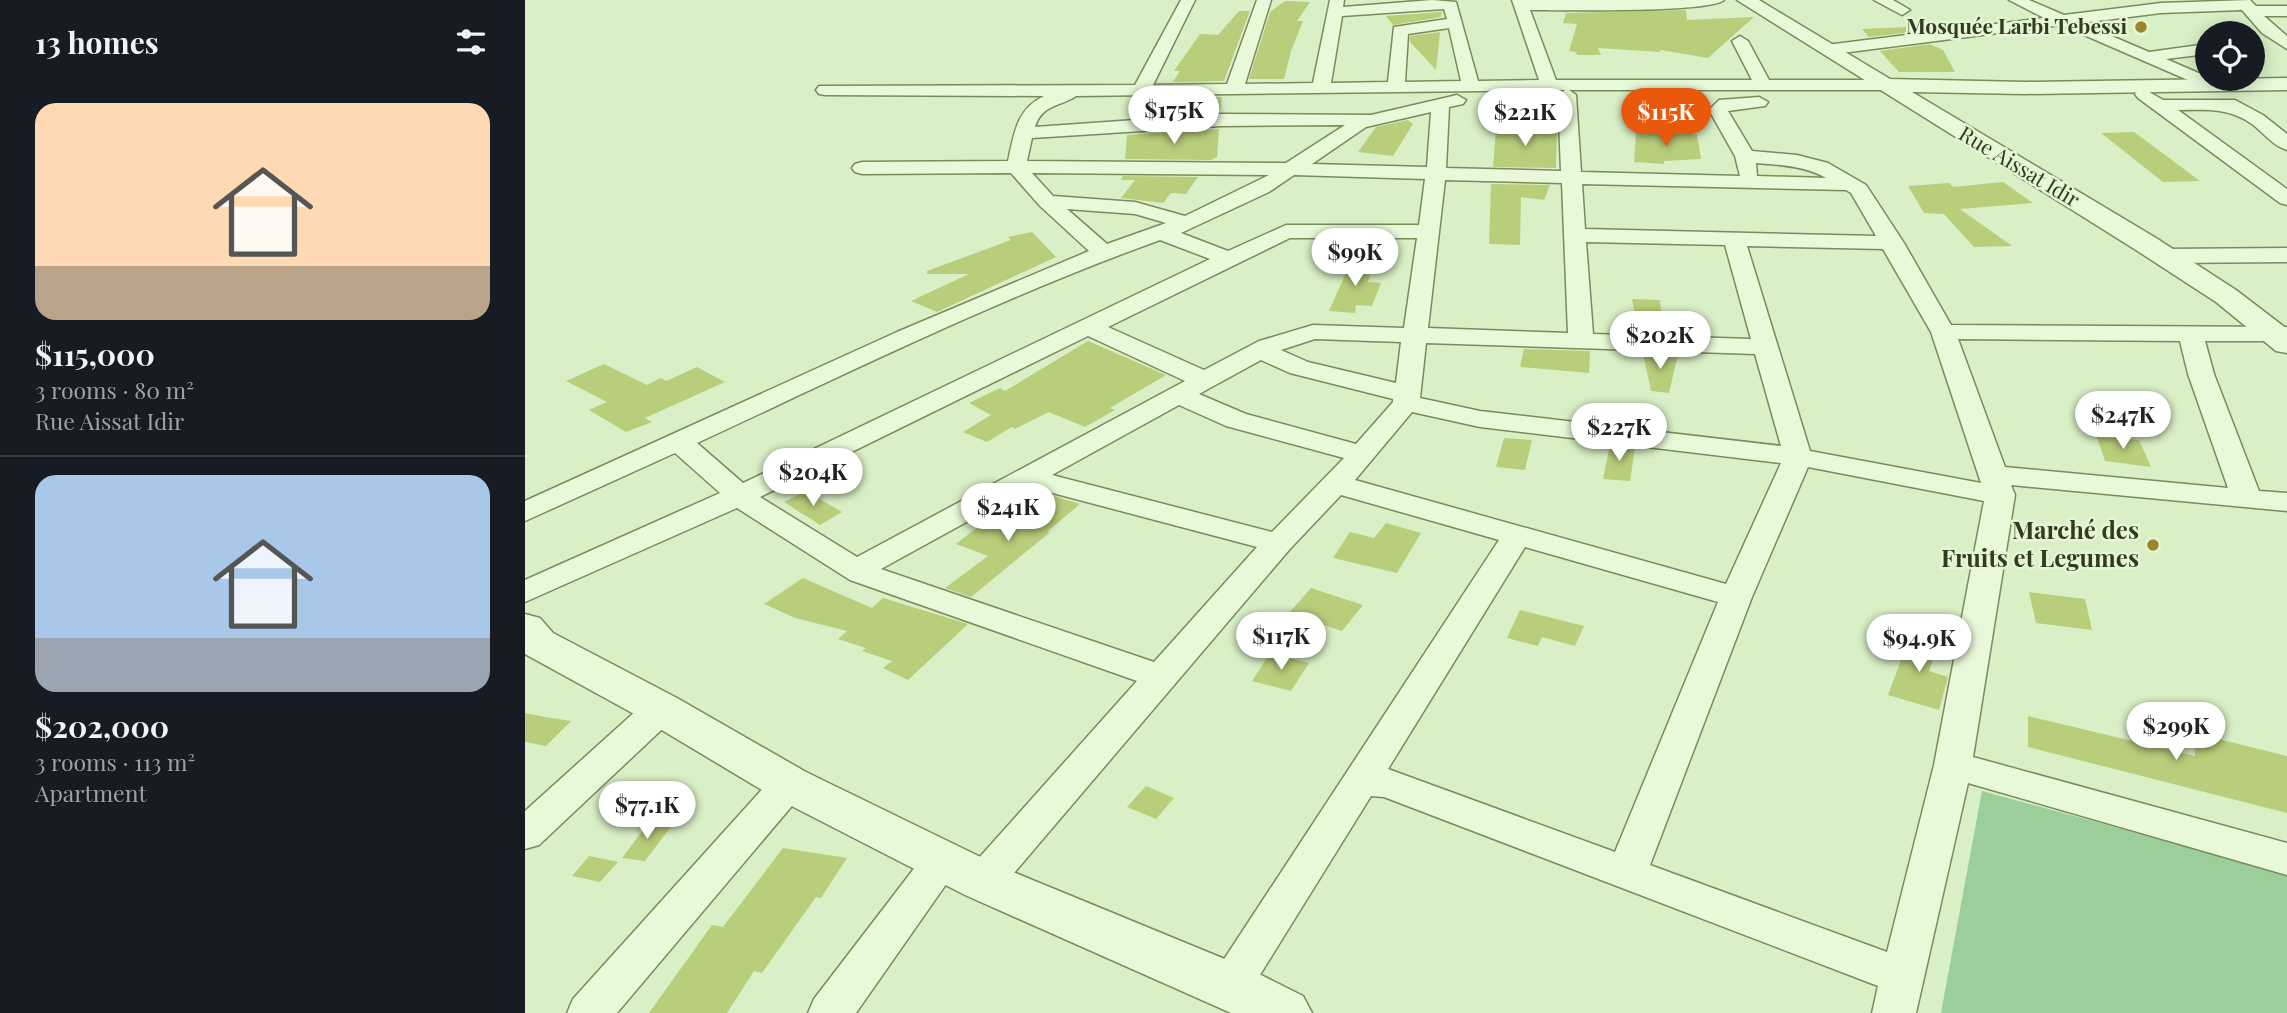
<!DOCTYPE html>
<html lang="en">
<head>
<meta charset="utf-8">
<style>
  body { margin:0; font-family:"Playfair Display",serif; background:#20242c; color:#f1f3f6; height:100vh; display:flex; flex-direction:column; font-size:26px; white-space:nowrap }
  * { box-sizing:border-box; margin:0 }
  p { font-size:23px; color:#9ea1a6 }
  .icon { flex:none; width:38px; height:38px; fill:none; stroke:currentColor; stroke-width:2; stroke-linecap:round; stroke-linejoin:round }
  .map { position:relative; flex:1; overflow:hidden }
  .sheet { display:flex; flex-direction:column; background:#171b24; width:525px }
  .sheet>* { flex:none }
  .tools { position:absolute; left:1670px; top:21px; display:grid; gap:14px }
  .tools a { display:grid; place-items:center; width:70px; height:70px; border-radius:50%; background:#171b24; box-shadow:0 4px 18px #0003; font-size:35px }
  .price { position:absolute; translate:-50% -60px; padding:0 16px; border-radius:24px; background:#fff; color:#222; font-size:23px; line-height:46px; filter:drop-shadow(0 2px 4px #0008) }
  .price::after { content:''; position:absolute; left:50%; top:42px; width:21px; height:16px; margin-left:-10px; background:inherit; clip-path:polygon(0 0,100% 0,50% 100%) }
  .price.current { background:#ea580c; color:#fff }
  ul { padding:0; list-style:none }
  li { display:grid; align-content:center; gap:14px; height:371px; padding:0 35px }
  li+li { border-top:2px solid #363941 }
  li span { display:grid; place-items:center; height:217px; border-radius:21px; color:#555 }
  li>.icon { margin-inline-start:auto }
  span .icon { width:126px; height:126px; fill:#fffc; stroke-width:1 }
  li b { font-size:30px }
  h2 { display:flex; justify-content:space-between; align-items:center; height:84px; padding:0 35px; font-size:30px }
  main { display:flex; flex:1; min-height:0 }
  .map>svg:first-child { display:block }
</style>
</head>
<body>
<main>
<section class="sheet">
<h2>13 homes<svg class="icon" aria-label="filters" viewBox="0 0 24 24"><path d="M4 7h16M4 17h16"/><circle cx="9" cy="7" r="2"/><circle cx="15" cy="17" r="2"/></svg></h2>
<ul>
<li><span style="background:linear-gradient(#ffd9b3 75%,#b9a48a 0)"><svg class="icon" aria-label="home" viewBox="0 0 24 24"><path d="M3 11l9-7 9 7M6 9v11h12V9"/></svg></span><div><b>$115,000</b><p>3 rooms · 80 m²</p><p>Rue Aissat Idir</p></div></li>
<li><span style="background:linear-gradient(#a9c7e8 75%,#9aa5b1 0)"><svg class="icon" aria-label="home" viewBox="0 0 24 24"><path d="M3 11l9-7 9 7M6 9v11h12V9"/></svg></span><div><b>$202,000</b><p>3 rooms · 113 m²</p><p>Apartment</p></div></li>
</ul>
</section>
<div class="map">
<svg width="1762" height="1013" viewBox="0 0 1762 1013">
  <rect width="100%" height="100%" fill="#d9efc5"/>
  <path fill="#9bce99" d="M1457,791L1762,874V1013H1416Z"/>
  <g fill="#b9ce7b">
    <path d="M760,1L785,2L772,21H778L766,51L759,79H724L745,12Z"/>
    <path d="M1161,10L1162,20L1229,17L1183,58L1136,50L1135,52L1073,48L1076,55H1052L1051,52L1044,51L1052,24L1038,23L1041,13Z"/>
    <path d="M714,11H725L699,81L648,82L655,71H649L675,34L693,35Z"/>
    <path d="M917,12L916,17L868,25L861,16Z"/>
    <path d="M1382,27L1388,32L1344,37L1337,29Z"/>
    <path d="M915,32L911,70L885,42V36Z"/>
    <path d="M1405,44L1418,50L1430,72H1374L1355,51Z"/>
    <path d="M697,97L695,111L621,117L622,113H628L638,98Z"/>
    <path d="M883,120L888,124L868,156L833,152L851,127Z"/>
    <path d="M1015,127L1014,132H1032L1031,168L968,167L971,129Z"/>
    <path d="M694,129L692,157L686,160L600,159L602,135Z"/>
    <path d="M1609,132L1675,181L1638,182L1576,133Z"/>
    <path d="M1111,133L1172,134L1176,159L1139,161V164L1109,162Z"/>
    <path d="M598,176L673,177L661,194L646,193L638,203L596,198L610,180H596Z"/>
    <path d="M1478,182L1508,203L1435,209L1487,246L1449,247L1419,214L1399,213L1383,186L1424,183L1428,187Z"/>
    <path d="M966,184L1025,185L1019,200L996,197L995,245L964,244Z"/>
    <path d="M507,232L531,257L412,312L386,301L444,274H402V271L486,240L483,237Z"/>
    <path d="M833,246L838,248L835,274L845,275L843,282L856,283L847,306L831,305L830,313L804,311Z"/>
    <path d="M1107,299L1135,300L1137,322H1160L1158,334L1114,333Z"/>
    <path d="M563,341L641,375L585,408L590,410L560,427L524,412L490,429L487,427L462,442L438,432L466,415L444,403L475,388L480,391Z"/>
    <path d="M999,349L1065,351L1064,373L995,367Z"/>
    <path d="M1118,353L1153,354L1144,393L1126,391Z"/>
    <path d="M79,364L122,385L136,378L141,381L172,367L200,382L120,418L127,422L101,432L64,410L82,402L41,381Z"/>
    <path d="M1572,437L1614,440L1626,467L1580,461Z"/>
    <path d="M979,438L1007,440L1000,470L971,467Z"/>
    <path d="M1085,445L1110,448L1105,481L1078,479Z"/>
    <path d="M281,491L317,512L295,525L259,502Z"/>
    <path d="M526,495L555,504L523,531L524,533L446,597L420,588L463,556L431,544L464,518L488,527Z"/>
    <path d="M861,523L896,533L872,573L808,558L825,532L849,538Z"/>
    <path d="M278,578L347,608L358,598L443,624L383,680L358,668L367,661L337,651L341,648L313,639L322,631L270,618L239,604Z"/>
    <path d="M786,588L838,605L817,631L764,613Z"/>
    <path d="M1504,592L1560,599L1567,630L1511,623Z"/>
    <path d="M995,610L1059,626L1050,646L1017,637L1013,646L982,638Z"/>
    <path d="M1387,631L1415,640L1404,671L1423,677L1414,710L1363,695Z"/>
    <path d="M745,653L784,663L766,691L727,681Z"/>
    <path d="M0,713L20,717L46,721L21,746L0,742Z"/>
    <path d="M1503,716L1670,756L1669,733L1762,756V813L1503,747Z"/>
    <path d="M621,786L649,798L631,819L602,807Z"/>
    <path d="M125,821L148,824L120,861L97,858Z"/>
    <path d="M258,848L322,858L296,898L291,897L237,973L229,971L202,1013H124L187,925L198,927Z"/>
    <path d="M64,856L93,862L75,882L47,876Z"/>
  </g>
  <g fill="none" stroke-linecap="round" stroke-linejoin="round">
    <defs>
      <g id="minor">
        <path d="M656,0H670L628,85L702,84L732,0H746L720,84L788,83L805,0H819L818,7L907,0L931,2L953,81L1014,80L987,0H1199C1186,13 1034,10 1005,10L1031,80H1227L1207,41L1215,36L1223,41L1244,80H1357L1366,85L1357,90H1044L1051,95L1056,172L1215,176L1210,156L1184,110L1194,100L1234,97L1243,102L1240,106L1203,111L1227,151L1272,155L1303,163L1341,185L1379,243L1426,325L1762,327V341H1680L1689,374L1734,491L1762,493V511L1486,485L1490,495L1448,757L1762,843V875L1443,783L1391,1013H1347L1353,986L859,797L846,796L720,999L705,1005L690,999L683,986L690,973L974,540L816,495L764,550L472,893L458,897L444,893L438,881L444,869L612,681L325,580L212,508L0,602V580L195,493L150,453L0,521V501L372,332L564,251L515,206L486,173L337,174L330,172L327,168L330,164L337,162L483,161C489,135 491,109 519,96L300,95L294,94L291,90L294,86L610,85ZM919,9L922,19L869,27L863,82L806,83L817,16ZM924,28L936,81L880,82L883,34ZM1040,90L1033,95L1036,171L921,168L924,107L938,104L941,100L932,95L846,115L696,114L510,127C517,104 535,107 551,96ZM906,112L902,167L787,164L841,127ZM820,125L761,163L502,161L507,138L696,126ZM1231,163C1256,165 1280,166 1301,178L1232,176ZM507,173L744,175L660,216L610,202L528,196ZM769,175L900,179L894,225H761L703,251L656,233L744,192ZM920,180L1037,183L1043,333L903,328ZM1057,184L1321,190L1326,193L1351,236L1060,229ZM542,209L610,214L641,223L582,244ZM765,238H892L879,328L788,325L734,341L679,370L583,327ZM635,240L685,259L218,483L172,443C325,372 477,297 635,240ZM1061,242L1200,245L1226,339L1068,334ZM1222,246L1358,249L1406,332L1456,483L1285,451ZM563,336L660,381L332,557L235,497ZM790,339L876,342L871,383L783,362L756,350ZM1433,339L1655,341L1663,374L1703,488L1480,467ZM901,343L1230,354L1256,446L955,411L895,398ZM736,360L765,373L868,399V402L831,444L721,414L674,394ZM654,405L701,426L819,458L747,532L527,475ZM887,412L955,427L1256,463L1201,584L830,480ZM1283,467L1459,501L1409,765L1362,952L1125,865L1227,597ZM505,487L732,547L629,662L356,569ZM1000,547L1193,602L1090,852L863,769Z"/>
        <path d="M1349,0H1368L1385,10L1377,15Z"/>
        <path d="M1484,0H1504L1539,15L1636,3L1725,0L1731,6H1762V16H1739L1762,36V49L1737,33L1717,10L1636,13L1556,23L1624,52L1682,44V54L1641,59L1692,81L1695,85L1686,90L1536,25L1301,55L1293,50L1301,45L1519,18Z"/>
        <path d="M1619,89L1638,100H1710L1738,115L1762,134V150C1748,146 1738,132 1727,124C1703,107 1680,110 1653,110L1762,189V205L1755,203L1613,98L1610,94L1613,90Z"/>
        <path d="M1762,248V262L1640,263L1632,261L1629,256L1632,251L1640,249Z"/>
        <path d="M136,696L149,700L154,709L149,718L14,845L0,849V811L123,700Z"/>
        <path d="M264,770L277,774L283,784L277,794L92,1013H42L48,999L251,774Z"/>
        <path d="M418,844L432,849L438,860L331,1013H283L289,999L404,849Z"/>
      </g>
      <g id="tertiary">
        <path d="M1212,0H1234L1365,79L1500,82L1762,78V90L1500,94L1387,92L1631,238L1711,290L1762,329V353L1751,351L1691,302L1611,250Z"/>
        <path d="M0,614L15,618L28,633L152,698L281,772L476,867L724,969L778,996L787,1013H706L440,895L247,796L120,720L0,654Z"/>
      </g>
    </defs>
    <use href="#minor" stroke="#798b5b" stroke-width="3"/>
    <use href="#tertiary" stroke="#798b5b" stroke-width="3"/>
    <use href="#minor" fill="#e8f9d9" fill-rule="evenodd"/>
    <use href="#tertiary" fill="#e8f9d9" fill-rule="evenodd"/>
  </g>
  <g fill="#9b872a" stroke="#e4f6d5" stroke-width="2.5">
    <circle cx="1616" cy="27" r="7"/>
    <circle cx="1628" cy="545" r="7"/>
  </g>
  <g text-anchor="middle" stroke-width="5" stroke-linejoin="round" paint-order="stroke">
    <g font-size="21" font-weight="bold" fill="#323b1f" stroke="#e4f6d5" text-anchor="end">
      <text x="1602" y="34">Mosquée Larbi Tebessi</text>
    </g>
    <g font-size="21" fill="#323b1f" stroke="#e4f6d5">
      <text transform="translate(1494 167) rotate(31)" y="7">Rue Aissat Idir</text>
    </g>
    <g font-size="24" font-weight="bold" fill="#323b1f" stroke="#e4f6d5" text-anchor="end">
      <text x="1614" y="539">Marché des<tspan x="1614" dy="28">Fruits et Legumes</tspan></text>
    </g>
  </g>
</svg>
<div class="tools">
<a><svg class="icon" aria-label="locate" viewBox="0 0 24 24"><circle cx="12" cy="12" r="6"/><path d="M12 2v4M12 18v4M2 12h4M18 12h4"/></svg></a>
</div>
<b class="price" style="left:649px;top:146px">$175K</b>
<b class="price" style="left:1000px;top:148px">$221K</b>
<b class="price current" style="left:1141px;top:148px">$115K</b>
<b class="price" style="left:830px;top:288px">$99K</b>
<b class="price" style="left:1135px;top:371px">$202K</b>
<b class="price" style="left:1598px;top:451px">$247K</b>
<b class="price" style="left:1094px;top:463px">$227K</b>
<b class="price" style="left:288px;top:508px">$204K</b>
<b class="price" style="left:483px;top:543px">$241K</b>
<b class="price" style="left:756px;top:672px">$117K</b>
<b class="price" style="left:1394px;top:674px">$94.9K</b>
<b class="price" style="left:1651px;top:762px">$299K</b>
<b class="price" style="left:122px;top:841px">$77.1K</b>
</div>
</main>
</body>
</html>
